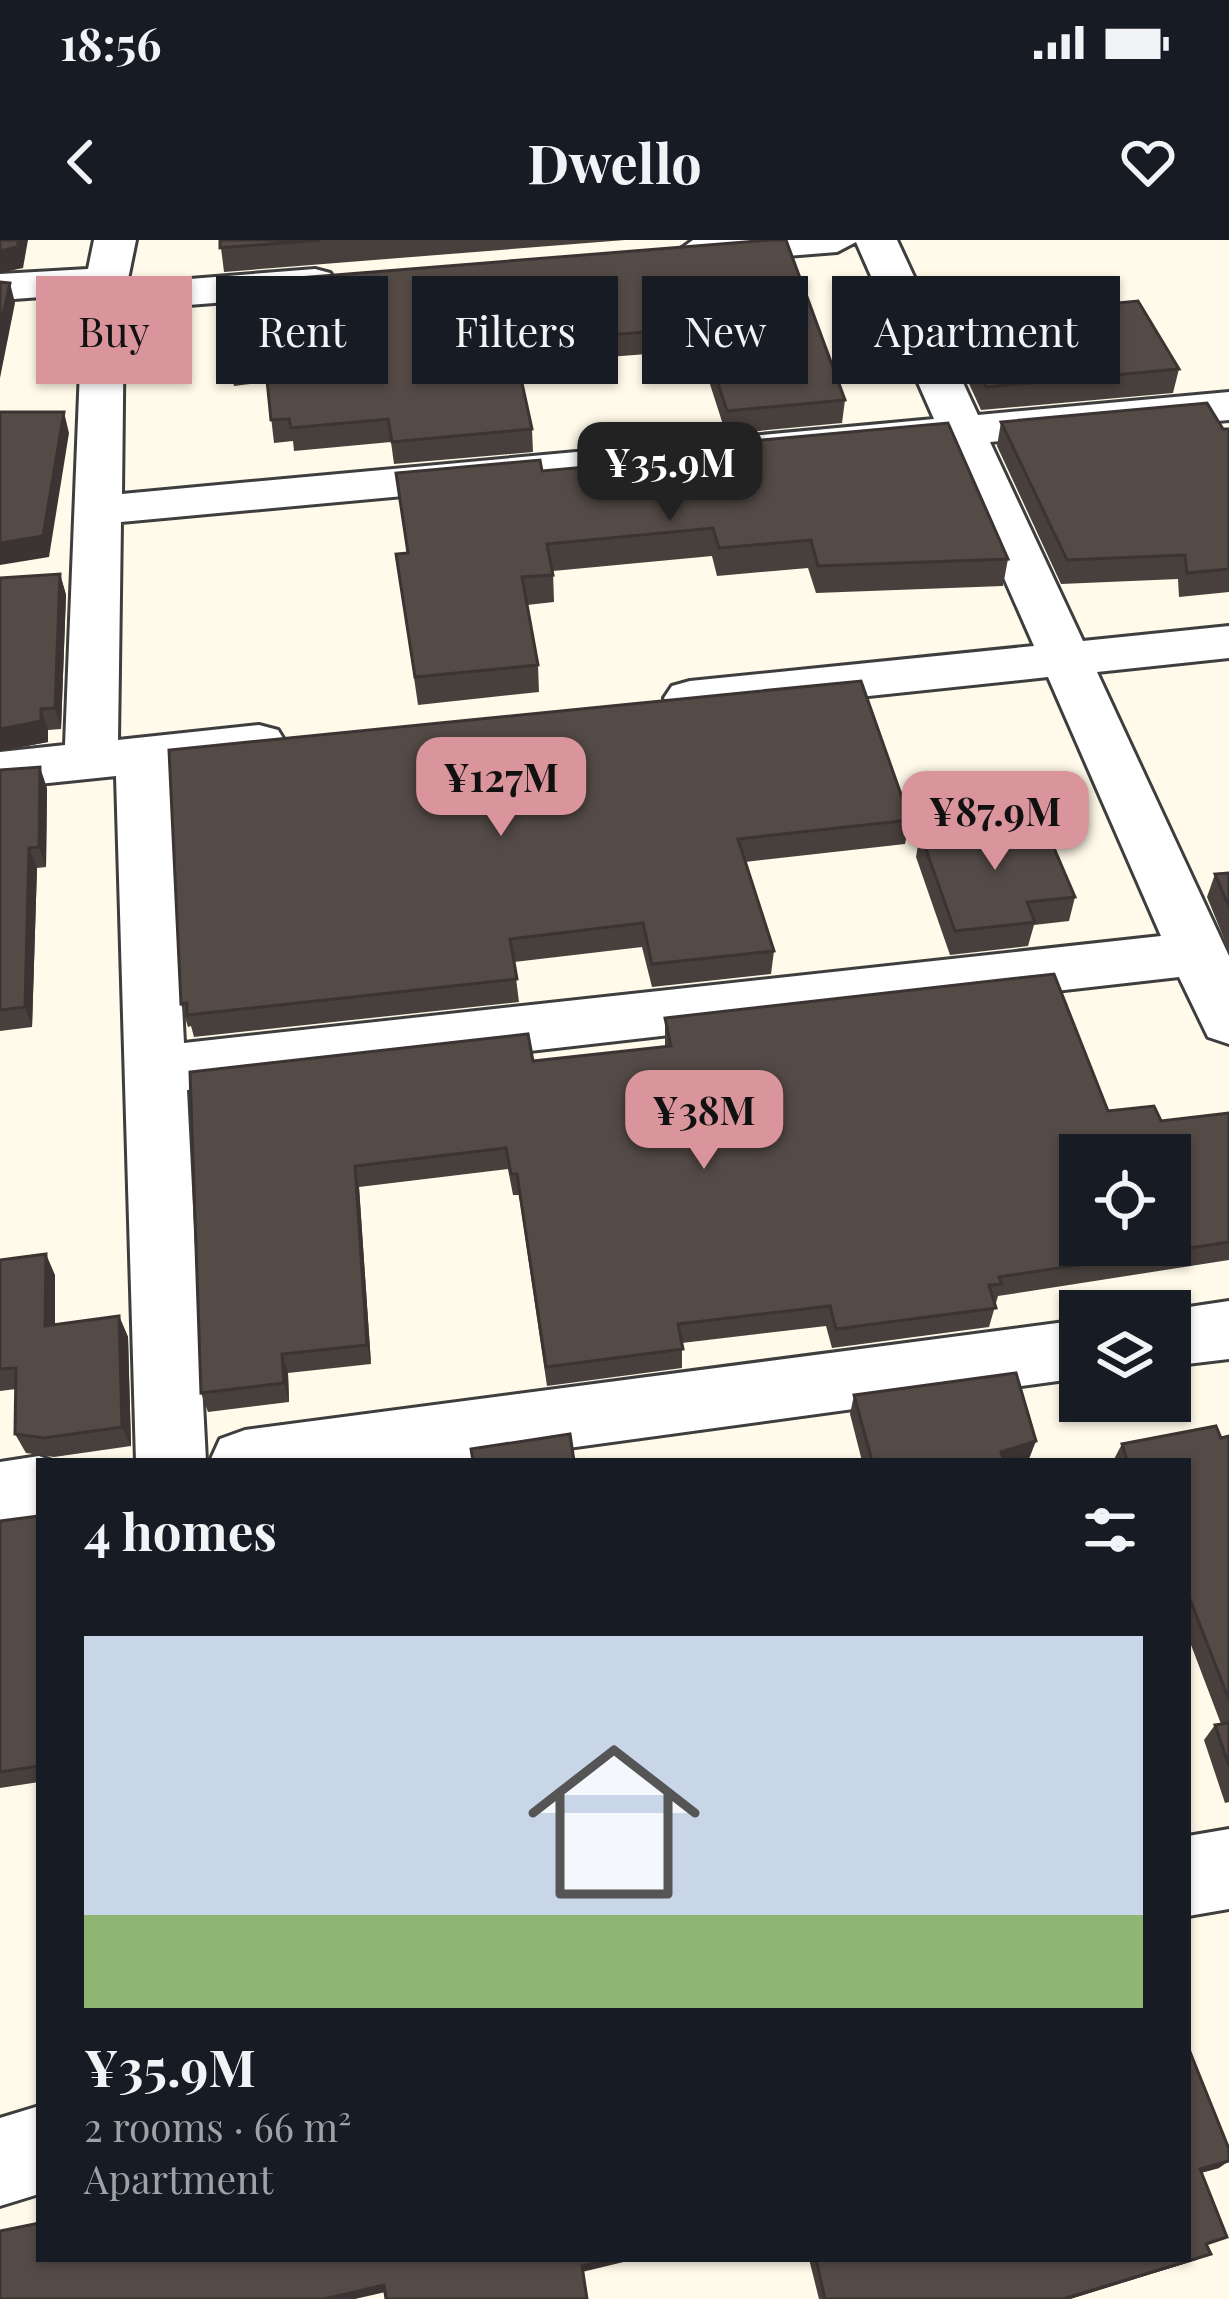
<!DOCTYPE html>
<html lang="en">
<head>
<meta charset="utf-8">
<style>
  body { margin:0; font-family:"Playfair Display",serif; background:#242831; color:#f1f3f6; height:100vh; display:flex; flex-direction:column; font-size:45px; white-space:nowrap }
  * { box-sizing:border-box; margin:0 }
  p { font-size:39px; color:#9ea1a6 }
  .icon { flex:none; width:66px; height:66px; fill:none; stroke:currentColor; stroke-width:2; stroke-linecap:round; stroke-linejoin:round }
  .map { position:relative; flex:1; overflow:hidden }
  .drawer { position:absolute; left:36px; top:1218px; width:1155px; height:804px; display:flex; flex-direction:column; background:#171b24; border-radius:0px; box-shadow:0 3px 9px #0004 }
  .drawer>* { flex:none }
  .top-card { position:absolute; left:36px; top:36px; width:1158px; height:108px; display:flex; gap:24px }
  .controls { position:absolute; left:1059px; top:894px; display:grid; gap:24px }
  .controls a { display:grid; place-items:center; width:132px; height:132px; border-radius:0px; background:#171b24; box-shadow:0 3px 9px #0004; font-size:60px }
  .price { position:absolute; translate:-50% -102px; padding:0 27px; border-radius:24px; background:#da949c; color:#111; font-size:39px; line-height:78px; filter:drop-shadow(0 3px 6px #0008) }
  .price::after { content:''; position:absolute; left:50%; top:72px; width:36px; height:27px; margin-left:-18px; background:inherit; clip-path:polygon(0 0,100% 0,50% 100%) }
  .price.on { background:#222; color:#fff }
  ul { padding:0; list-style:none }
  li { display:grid; align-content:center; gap:24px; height:636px; padding:0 48px }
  li span { display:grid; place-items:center; height:372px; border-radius:0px; color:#555 }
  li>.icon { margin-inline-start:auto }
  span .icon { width:216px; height:216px; fill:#fffc; stroke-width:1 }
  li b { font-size:51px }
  h2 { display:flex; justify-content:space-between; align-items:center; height:144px; padding:0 48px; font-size:51px }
  .tag { padding:0 42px; border-radius:0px; background:#171b24; box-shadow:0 3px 9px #0004; font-size:42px; line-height:108px }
  .tag.on { background:#da949c; color:#111 }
  .status { display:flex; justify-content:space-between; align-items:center; height:84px; padding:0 60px; background:#171b24; direction:ltr }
  .status svg { height:33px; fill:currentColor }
  header { display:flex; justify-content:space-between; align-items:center; height:156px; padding:0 48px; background:#171b24; font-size:54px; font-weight:700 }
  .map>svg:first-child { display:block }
</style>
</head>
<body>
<div class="status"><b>18:56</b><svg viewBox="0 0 49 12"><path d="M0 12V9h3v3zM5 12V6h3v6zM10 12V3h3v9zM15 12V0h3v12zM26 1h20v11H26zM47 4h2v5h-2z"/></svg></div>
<header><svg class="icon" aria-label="back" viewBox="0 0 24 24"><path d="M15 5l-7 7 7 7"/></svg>Dwello<svg class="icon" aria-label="heart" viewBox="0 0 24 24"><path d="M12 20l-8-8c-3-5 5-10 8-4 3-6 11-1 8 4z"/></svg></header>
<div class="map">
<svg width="1229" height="2059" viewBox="0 0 1229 2059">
  <rect width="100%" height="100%" fill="#fffae9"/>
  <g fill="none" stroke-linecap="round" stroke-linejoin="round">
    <defs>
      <g id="minor">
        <path d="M94,0H136L127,44L315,29L330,33L336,42L330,51L315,55L124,70L122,254L934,179L856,2L837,12L699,23L684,20L678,11L693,0H897L978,175L1229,152V180L990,202L1083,401L1229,386V418L1097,432L1229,716V804L1208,797L1179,737L187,850L206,1221H136L116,536L0,548V512L65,505L83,54L0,60V34L88,29ZM946,206L1034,406L690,441L672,446L664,458L672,470L690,475L1048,437L1161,696L184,803L170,530L278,516L286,503L278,490L259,485L118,500L121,282Z"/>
        <path d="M1229,1061V1119L1170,1126V1071H1162Z"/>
        <path d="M1080,1080V1138L474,1221H210L220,1199L245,1190Z"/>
        <path d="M39,1216L52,1221H39V1280L0,1286V1222Z"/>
        <path d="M1229,1589V1669L1188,1676V1596Z"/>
        <path d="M39,1866V1954L0,1966V1878Z"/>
      </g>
    </defs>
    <use href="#minor" stroke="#3e3e3e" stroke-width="6"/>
    <use href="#minor" fill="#fff" fill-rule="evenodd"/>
  </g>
  <g fill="#48403d">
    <path d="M220,0H625L224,32Z"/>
    <path d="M770,0L845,160L842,183L726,194L699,110L518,124L532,189L533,212L394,224L391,202L294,211L293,201L274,203L267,142L234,146L230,123Z"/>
    <path d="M1022,72L1179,129L1173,153L981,170L954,111L958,88L1020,83Z"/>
    <path d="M1001,182L1229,189V352L1179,357L1178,339L1061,344L997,206Z"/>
    <path d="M739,202L1008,319L1003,346L816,353L808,328L717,336L712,316L553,331L554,362L527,365L538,425L539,452L418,465L396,314L407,313L396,233L542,231L738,214Z"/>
    <path d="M60,334L66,355L61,489L48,490V502L0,511Z"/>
    <path d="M169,510L910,580L905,604L745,622L774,711L771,734L652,747L642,707L514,722L519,762L194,797L191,786L188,787L181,764Z"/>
    <path d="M0,530L47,548L46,627L37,628L32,787L0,791Z"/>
    <path d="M1033,588L1075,657L1069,681L1034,685L1028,706L950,715L916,617L920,593Z"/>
    <path d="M1229,633V711L1207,657L1215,634Z"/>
    <path d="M665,778L1161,881L1229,873V1020L998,1056L989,1087L832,1108L826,1086L682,1103V1128L547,1146L519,955H513L508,929L359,947L371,1124L288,1133L289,1162L208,1172L201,1153L190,832L533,821L665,807Z"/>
    <path d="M0,1020L55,1035V1085L119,1076L128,1097L131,1206L54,1217L26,1213L15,1194L16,1149L0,1151Z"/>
    <path d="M854,1155L1029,1219L1023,1221H862L850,1174Z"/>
    <path d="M1229,1196V1562L1225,1563L1204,1500L1215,1485L1221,1484L1188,1397V1221H1113L1122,1204Z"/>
    <path d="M39,1276V1542L0,1548V1281Z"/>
    <path d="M1188,1807L1219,1928L1201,1933L1207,2005L1196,2020L1070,2059H819L809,2019H1188Z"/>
  </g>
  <g fill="#3b3432">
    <path d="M19,0H28L23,28L0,33V11Z"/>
    <path d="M10,43L15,63L0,138V88Z"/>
    <path d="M64,172L69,193L49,317L0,325V303Z"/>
    <path d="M60,334L66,355L61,489L55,468Z"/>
    <path d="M41,469L48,490V502L0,511V489Z"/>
    <path d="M40,527L47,548L46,627L39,607Z"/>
    <path d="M29,608L37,628L32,787L25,767Z"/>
    <path d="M355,926L359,947L371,1124L367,1105Z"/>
    <path d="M46,1014L55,1035V1107L45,1086Z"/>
    <path d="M119,1076L128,1097L131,1206L122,1187Z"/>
    <path d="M282,1114L288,1133L289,1162L284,1143Z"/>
    <path d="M1036,1201L1029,1219L1023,1221H998L1001,1212Z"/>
    <path d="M1229,1921L1219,1928L1188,1936L1200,1929Z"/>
    <path d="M1211,2014L1196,2020L1070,2059H1063Z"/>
    <path d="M610,2019H636L582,2032V2026Z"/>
    <path d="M384,2045L390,2051L355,2059H324Z"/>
  </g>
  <g fill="#544b47" stroke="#3b3432" stroke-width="3" fill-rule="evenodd">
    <path d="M0,0H19L17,7L0,11Z"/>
    <path d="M220,0H320L220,8Z"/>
    <path d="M770,0H786L845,160L727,171L700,88L513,102L532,189L392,202L388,179L291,188L289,179L271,180L265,120L230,123L223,44Z"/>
    <path d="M0,42L10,43L0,88Z"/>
    <path d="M1138,61L1179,129L986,147L958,88L1028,83L1022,72Z"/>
    <path d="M1207,163L1223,189H1229V329L1187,333L1185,315L1067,320L1001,182Z"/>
    <path d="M0,172H64L43,296L0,303Z"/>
    <path d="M948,183L1008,319L818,326L811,300L719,308L713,288L547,304L553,335L522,337L538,425L415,437L396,314L408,313L396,233L540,220L542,231L743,213L739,202Z"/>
    <path d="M60,334L55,468L41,469V481L0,489V338Z"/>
    <path d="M861,441L910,580L738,599L774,711L652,724L643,683L510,699L517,739L187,775V763L181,764L169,510Z"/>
    <path d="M40,527L39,607L29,608L25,767L0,770V530Z"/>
    <path d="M1030,580L1033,588L1045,587L1075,657L1027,662L1035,682L955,691L920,593Z"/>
    <path d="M1229,633V667L1215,634Z"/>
    <path d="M1054,734L1108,871L1154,866L1161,881L1229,873V1002L999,1037L1002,1044L989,1045L996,1068L836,1089L830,1066L678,1084L683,1109L546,1127L517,934H511L506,908L355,926L367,1105L282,1114L284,1143L201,1153L190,832L528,794L533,821L671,806L665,778ZM1080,915H1170V1005H1080Z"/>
    <path d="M46,1014L45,1086L119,1076L122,1187L44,1198L15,1194L16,1128L0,1129V1020Z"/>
    <path d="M1016,1133L1036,1201L1001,1212L1004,1221H872L854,1155Z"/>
    <path d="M1216,1186L1221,1198L1229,1196V1460L1188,1354V1221H1127L1122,1204Z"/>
    <path d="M570,1194L574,1221H473L471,1209Z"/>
    <path d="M39,1276V1526L0,1532V1281Z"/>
    <path d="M1229,1483V1526L1215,1485Z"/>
    <path d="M1188,1807L1229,1909V1921L1200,1929L1227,1997L1206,2004L1211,2014L1063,2059H825L816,2019H1188Z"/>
    <path d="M39,1983V2019H610L582,2026L587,2059H386L384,2045L324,2059H0V1991Z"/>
  </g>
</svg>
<div class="controls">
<a><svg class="icon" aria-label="locate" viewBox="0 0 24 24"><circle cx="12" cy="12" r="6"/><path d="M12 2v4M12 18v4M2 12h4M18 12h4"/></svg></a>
<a><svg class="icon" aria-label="layers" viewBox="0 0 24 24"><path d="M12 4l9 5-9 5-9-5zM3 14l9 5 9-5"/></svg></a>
</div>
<b class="price on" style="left:670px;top:284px">¥35.9M</b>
<b class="price" style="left:501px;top:599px">¥127M</b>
<b class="price" style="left:995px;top:633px">¥87.9M</b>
<b class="price" style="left:704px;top:932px">¥38M</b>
<div class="top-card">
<a class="tag on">Buy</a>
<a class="tag">Rent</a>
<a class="tag">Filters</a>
<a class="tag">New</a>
<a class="tag">Apartment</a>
</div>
<section class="drawer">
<h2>4 homes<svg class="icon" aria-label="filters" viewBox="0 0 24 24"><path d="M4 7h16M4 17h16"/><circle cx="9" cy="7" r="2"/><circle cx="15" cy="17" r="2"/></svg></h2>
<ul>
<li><span style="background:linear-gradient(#c9d6e8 75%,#8fb573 0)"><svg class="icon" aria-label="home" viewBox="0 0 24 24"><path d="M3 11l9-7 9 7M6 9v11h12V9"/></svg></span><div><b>¥35.9M</b><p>2 rooms · 66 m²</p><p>Apartment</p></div></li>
</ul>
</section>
</div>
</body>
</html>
